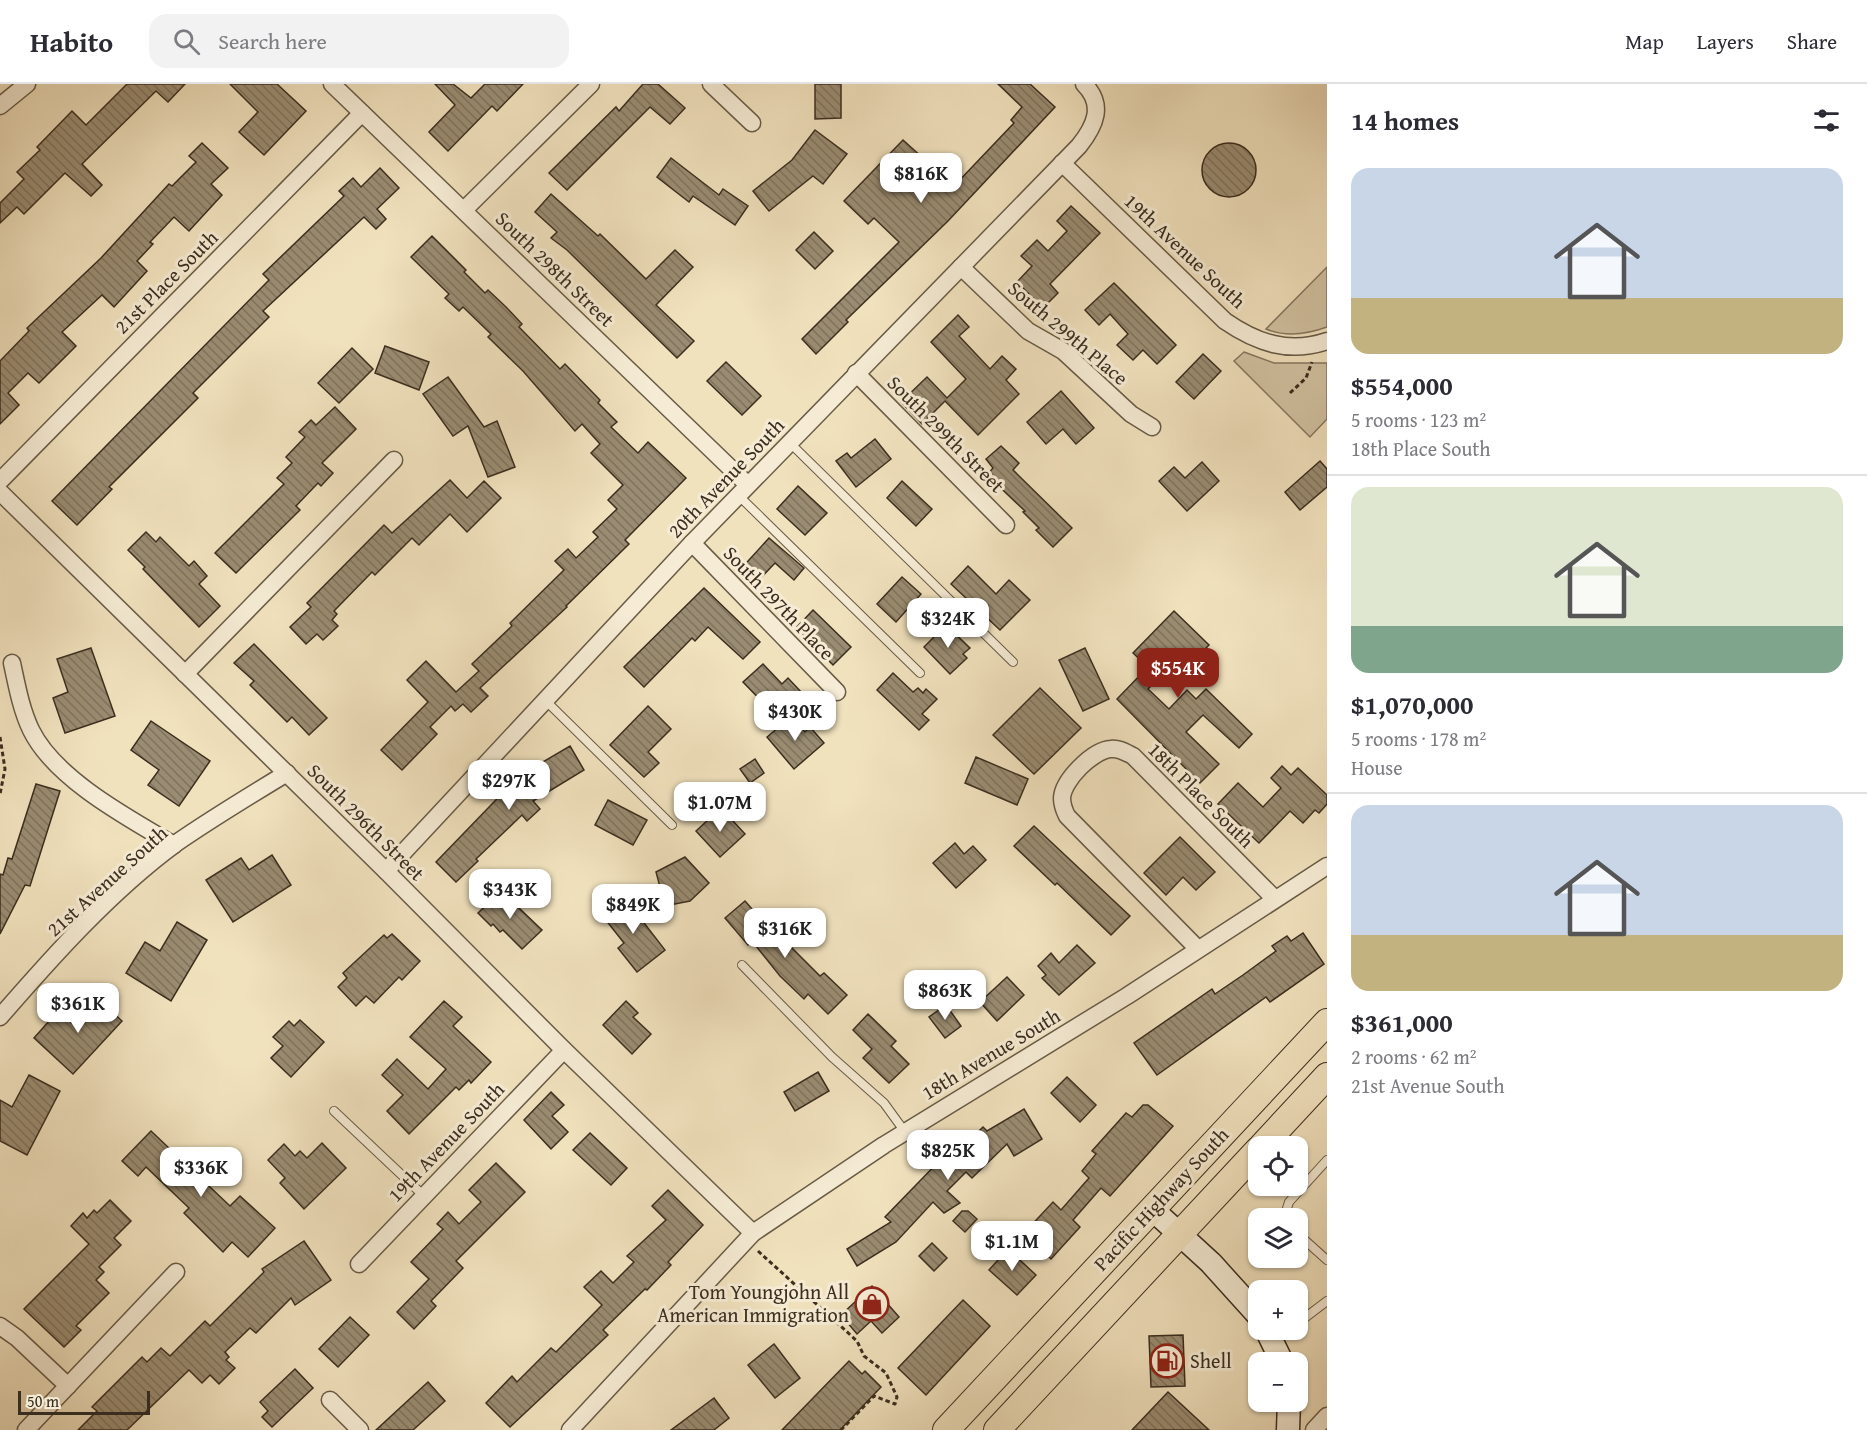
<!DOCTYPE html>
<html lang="en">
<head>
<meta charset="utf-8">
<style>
  body { margin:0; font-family:"Gentium Book Plus",serif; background:#f2f2f3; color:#2b2b33; height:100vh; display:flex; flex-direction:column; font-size:22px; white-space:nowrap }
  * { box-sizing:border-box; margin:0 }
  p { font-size:20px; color:#7c7c81 }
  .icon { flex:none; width:33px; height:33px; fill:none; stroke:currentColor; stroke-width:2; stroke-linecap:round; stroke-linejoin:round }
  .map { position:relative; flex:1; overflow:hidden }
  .side { display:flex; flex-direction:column; background:#fff; width:540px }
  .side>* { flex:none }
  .controls { position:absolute; left:1248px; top:1052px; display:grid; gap:12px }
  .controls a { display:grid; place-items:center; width:60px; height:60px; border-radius:12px; background:#fff; box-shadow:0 2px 4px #0004; font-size:30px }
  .scale { position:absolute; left:18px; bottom:15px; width:132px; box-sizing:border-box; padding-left:6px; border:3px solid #3b2e1f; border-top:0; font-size:16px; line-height:21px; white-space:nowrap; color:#3b2e1f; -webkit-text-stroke:4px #f6ecd5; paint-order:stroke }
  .price { position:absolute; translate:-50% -51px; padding:0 14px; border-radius:12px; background:#fff; color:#222; font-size:20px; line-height:39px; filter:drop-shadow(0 2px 3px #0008) }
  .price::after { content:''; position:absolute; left:50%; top:36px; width:18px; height:14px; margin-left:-9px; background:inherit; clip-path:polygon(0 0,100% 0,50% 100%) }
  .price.active { background:#8f2418; color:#fff }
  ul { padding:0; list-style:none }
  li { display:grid; align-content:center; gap:12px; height:318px; padding:0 24px }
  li+li { border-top:2px solid #e1e1e2 }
  li span { display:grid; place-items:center; height:186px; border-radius:18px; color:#555 }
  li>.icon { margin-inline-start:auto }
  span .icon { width:108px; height:108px; fill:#fffc; stroke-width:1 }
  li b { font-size:26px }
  h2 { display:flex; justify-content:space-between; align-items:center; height:72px; padding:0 24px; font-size:26px }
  header { display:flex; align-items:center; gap:36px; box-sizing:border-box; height:84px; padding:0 30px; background:#fff; border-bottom:2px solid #e1e1e2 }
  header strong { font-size:28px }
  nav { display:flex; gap:33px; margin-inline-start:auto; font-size:21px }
  .search { width:420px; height:54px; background:#f2f2f3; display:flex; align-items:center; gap:15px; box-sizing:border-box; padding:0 21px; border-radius:18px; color:#7c7c81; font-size:22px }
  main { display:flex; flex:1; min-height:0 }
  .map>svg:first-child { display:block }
</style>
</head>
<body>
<header>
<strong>Habito</strong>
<div class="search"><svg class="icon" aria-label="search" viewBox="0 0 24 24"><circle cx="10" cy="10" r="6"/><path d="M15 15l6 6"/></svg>Search here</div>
<nav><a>Map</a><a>Layers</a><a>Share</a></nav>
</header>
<main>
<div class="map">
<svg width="1327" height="1346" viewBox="0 0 1327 1346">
  <defs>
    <pattern id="building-back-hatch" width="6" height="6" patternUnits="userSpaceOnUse" patternTransform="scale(1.5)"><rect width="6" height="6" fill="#9a8c72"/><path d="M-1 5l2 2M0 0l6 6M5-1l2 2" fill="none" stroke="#7f735d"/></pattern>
  </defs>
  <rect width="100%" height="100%" fill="#f1e2be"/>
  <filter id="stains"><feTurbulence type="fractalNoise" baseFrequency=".00333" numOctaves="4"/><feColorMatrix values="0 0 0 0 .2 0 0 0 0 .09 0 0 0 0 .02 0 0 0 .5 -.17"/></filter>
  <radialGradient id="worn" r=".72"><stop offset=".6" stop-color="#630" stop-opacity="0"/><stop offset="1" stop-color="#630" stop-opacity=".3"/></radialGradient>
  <g fill="#d2c3a3" stroke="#867861" stroke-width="1.5">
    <path d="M1327,183V243C1308,250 1285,253 1266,245Z"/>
    <path d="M1244,268L1274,279H1327V335L1310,353L1234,277Z"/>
  </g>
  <g fill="url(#building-back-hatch)" stroke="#3b2e1f" stroke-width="1.5">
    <path d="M127,0H185L168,18L156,7L82,80L102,101L91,112L65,89L24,130L17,123L0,139V119L24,95L17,88L40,66L37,63L72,27L86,41Z"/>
    <path d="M230,0H277L306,27L264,71L239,48L258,28Z"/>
    <path d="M435,0H453L471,14L485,0H523L497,27L492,22L448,67L429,48L455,21Z"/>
    <path d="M643,0H658L685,24L670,40L650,23L567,106L549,89L616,23L619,27Z"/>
    <path d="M815,0H841V34L815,35Z"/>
    <path d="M998,0H1030L1055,23L948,137L846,236L848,238L816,270L802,255L899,158L874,134L868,140L844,117L903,56L954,102L1014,39L1011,36L1022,23Z"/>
    <path d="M815,46L847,70L823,100L813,92L769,127L753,107L792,76Z"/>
    <path d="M202,59L228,84L211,100L222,111L189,147L174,133L150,158L153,160L137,177L147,187L114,223L102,211L62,248L76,262L39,299L28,289L8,309L19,321L0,340V277L29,247L27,244L101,174L169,100L172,102L196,78L189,72Z"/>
    <circle cx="1229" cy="86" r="27"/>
    <path d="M671,74L719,111L723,105L748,122L735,141L693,112L689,118L657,93Z"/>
    <path d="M380,84L399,104L377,125L386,135L376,145L364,133L263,227L269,233L193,309L198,314L109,403L112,405L77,441L52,417L269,196L263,190L344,112L339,107L353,94L361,103Z"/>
    <path d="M551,110L598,152L600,150L646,195L675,166L693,183L656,221L694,257L677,274L567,166L551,154L557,148L535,128Z"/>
    <path d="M1071,122L1100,149L1050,200L1058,209L1043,224L1017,198L1032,182L1021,172L1037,156L1048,167L1067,147L1057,137Z"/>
    <path d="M814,148L833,167L815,185L796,166Z"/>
    <path d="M432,152L466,186L464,188L485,209L488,206L506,223L522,240L519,243L560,285L565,280L600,316L598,319L617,338L611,343L638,369L648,358L686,394L625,456L629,460L566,522L567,523L480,604L488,612L471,628L463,620L455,627L451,622L430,643L437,650L402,686L381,666L428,618L407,596L426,577L456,608L479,587L472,580L512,542L510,539L564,486L555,477L568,465L576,474L598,453L593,448L617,425L608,416L623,401L591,369L600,360L582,340L575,347L523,287L488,253L491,250L463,223L459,227L445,214L449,210L411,173Z"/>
    <path d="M1114,199L1176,261L1157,280L1143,266L1133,276L1117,261L1128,250L1110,230L1099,241L1085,226Z"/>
    <path d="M958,231L969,243L959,252L990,285L1002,272L1016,285L1006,296L1019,310L978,351L945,317L922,340L901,318L927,293L947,314L966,295L931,258Z"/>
    <path d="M385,262L429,278L419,306L375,289Z"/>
    <path d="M352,264L373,285L339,319L318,299Z"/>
    <path d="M1203,270L1221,287L1194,315L1176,298Z"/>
    <path d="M726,278L761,312L742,331L707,297Z"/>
    <path d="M448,293L484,343L497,337L515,383L488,393L468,342L453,352L423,310Z"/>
    <path d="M1061,307L1094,344L1076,360L1063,345L1046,360L1027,338Z"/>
    <path d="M335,323L356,345L322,379L333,389L321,402L318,399L296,422L300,426L236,489L215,469L284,400L277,394L292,379L286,373L305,353L299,348L311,336L316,341Z"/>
    <path d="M875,355L891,375L856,403L836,377L847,369L851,374Z"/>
    <path d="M1001,362L1019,379L1013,386L1072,444L1053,463L1036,446L1039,444L1023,428L1025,427L987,391L993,384L986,375Z"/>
    <path d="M1320,377L1327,385V403L1300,426L1285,408Z"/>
    <path d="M1202,378L1219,397L1187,427L1159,397L1174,383L1185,394Z"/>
    <path d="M450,396L467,414L484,397L501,414L467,448L450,430L419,461L412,454L375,491L372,488L334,527L337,530L332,536L338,542L323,556L317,550L306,560L290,543L311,523L307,519L384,441L392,449Z"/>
    <path d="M902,397L932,425L916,442L887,414Z"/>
    <path d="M798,402L827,429L805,451L777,425Z"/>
    <path d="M146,448L156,458L160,453L189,482L194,477L207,492L199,500L220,522L199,543L143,485L145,483L128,466Z"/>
    <path d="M769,454L804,484L794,496L775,479L754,501L739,487Z"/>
    <path d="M968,482L996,510L1009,496L1030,516L1000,546L951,500Z"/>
    <path d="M902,493L921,510L896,538L877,520Z"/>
    <path d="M704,504L760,558L743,575L708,543L695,557L692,554L644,603L624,583Z"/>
    <path d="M813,526L851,563L833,581L796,544Z"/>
    <path d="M1174,527L1209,561L1188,582L1180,573L1148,605L1169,625L1187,606L1196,615L1206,605L1252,650L1239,664L1203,631L1186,648L1219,680L1200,699L1117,615L1148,583L1133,569Z"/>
    <path d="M946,541L970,564L963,570L967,574L950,590L924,563Z"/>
    <path d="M254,560L327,634L309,651L292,633L287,638L250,601L254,597L234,579Z"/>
    <path d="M91,564L115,632L65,649L53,614L68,608L57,575Z"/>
    <path d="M1085,564L1109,615L1083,627L1059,576Z"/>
    <path d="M763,580L782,600L788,594L802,609L777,633L743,598Z"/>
    <path d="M893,589L913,608L918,604L923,609L926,605L937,615L922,630L929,636L919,646L877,606Z"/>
    <path d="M1040,604L1081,644L1034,690L993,651Z"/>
    <path d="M648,622L671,645L648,668L659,679L644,693L610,661Z"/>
    <path d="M792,632L805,648L810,643L824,659L794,685L767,653Z"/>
    <path d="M151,637L210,677L179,722L148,701L159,686L131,666Z"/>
    <path d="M570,662L584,686L533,717L540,725L527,737L522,731L476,775L478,777L456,798L436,778L519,692Z"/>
    <path d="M976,673L1028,695L1017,721L965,699Z"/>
    <path d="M755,675L764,689L750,699L740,685Z"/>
    <path d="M1282,682L1291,691L1298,684L1327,711V720L1319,729L1315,726L1303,739L1290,727L1259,759L1218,720L1238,699L1263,723L1281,704L1271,694Z"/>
    <path d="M36,700L60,707L30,802L25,801L0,850V790L3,791L8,774L12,775Z"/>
    <path d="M608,716L647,736L633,761L595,741Z"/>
    <path d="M721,724L745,750L720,773L696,747Z"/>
    <path d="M1034,742L1130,832L1111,851L1057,799L1055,801L1014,762Z"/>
    <path d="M1180,753L1215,788L1196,806L1183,793L1166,811L1144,789Z"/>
    <path d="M955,759L964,770L973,762L986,776L956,804L933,779Z"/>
    <path d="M272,771L291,801L233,838L206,796L241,774L249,786Z"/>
    <path d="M685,773L709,799L690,817L665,822L656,788Z"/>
    <path d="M501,807L542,846L522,865L503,846L500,848L493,840L491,842L478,829Z"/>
    <path d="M624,813L665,866L637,888L618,864L624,859L601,830Z"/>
    <path d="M745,817L766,841L770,838L787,859L820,892L824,889L847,911L828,930L808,910L804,915L780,892L752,857L748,861L725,834Z"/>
    <path d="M177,838L207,856L171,917L126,889L145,858L160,867Z"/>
    <path d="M1303,849L1324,880L1270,918L1266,913L1157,991L1134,959L1212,905L1215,910L1243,891L1276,867L1272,862L1287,852L1291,857Z"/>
    <path d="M392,850L420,877L402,896L399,893L374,919L366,912L356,922L338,903L347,894L343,889L384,851L387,854Z"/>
    <path d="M1077,861L1095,879L1059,911L1042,894L1046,891L1038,882L1051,869L1059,879Z"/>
    <path d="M1007,893L1024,911L997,937L980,918Z"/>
    <path d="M96,913L122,937L73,990L34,954L58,927L72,939Z"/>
    <path d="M444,917L462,933L453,942L491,978L471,999L469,996L459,1006L456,1003L409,1050L387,1027L403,1011L382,991L397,975L428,1005L446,985L410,953Z"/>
    <path d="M626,917L638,929L633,933L651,950L632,970L603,941Z"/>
    <path d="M946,921L961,942L945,954L929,933Z"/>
    <path d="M868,930L896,957L891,962L909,980L889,999L863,974L872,965L853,946Z"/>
    <path d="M300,936L324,958L291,993L271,974L283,962L273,953L289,937L294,942Z"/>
    <path d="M818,988L829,1007L795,1027L784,1008Z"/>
    <path d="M29,991L60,1007L27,1071L0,1057V1016L12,1023Z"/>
    <path d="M1067,993L1096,1021L1080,1038L1051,1009Z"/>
    <path d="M551,1008L564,1021L552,1032L568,1048L551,1065L524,1036Z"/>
    <path d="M1143,1021H1148L1173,1042L1110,1112L1101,1104L1073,1136L1080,1143L1051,1175L1025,1148L1053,1118L1061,1126L1089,1094L1082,1087L1096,1070L1092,1067L1126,1029L1132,1033Z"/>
    <path d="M1024,1025L1042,1055L1014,1072L1007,1060L972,1094L966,1088L947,1107L960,1119L944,1129L933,1118L896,1158L857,1182L847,1165L891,1138L885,1133L944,1072L948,1076L983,1043L987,1047Z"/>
    <path d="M151,1047L230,1122L240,1112L275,1144L248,1173L232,1158L223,1168L184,1129L189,1124L146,1083L138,1092L122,1077Z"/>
    <path d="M590,1049L627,1084L611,1101L573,1066Z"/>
    <path d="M322,1059L346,1084L304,1125L280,1099L285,1094L268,1076L284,1060L295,1072L300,1067L307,1074Z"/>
    <path d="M496,1079L525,1108L456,1177L463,1184L431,1217L436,1222L414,1245L397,1228L429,1195L411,1178L443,1145L437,1140L448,1128L459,1140L481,1118L469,1106Z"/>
    <path d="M668,1106L703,1141L668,1178L671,1181L647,1206L645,1205L603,1246L608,1251L510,1343L486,1319L512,1292L517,1298L551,1264L556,1268L602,1221L584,1203L601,1187L613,1199L634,1178L627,1172L666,1136L652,1122Z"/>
    <path d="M110,1116L131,1137L114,1154L121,1161L99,1183L104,1188L96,1196L109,1209L76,1242L81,1246L64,1263L24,1225L89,1160L71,1142L83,1129L87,1134L94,1126L97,1129Z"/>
    <path d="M962,1127H968L977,1135L965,1148L953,1137Z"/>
    <path d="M304,1157L331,1196L295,1221L291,1214L256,1249L250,1244L225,1268L229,1273L226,1276L235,1284L219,1300L210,1291L202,1299L189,1286L127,1346H78L97,1327L92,1323L142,1273L147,1278L161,1264L170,1272L205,1237L210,1242L264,1188L262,1185Z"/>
    <path d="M932,1159L947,1174L934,1187L919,1172Z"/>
    <path d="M1008,1165L1036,1191L1017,1211L989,1186Z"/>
    <path d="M872,1202L899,1233L882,1249L871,1237L857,1250L841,1231Z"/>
    <path d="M963,1216L990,1242L926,1311L898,1284Z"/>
    <path d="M350,1233L369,1251L338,1283L319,1265Z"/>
    <path d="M1183,1251L1185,1302L1151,1303L1149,1252Z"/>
    <path d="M774,1260L800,1294L775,1314L748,1281Z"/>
    <path d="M849,1277L862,1290L865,1287L881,1303L840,1346H782Z"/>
    <path d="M295,1285L313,1304L272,1343L262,1333L268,1327L260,1318Z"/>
    <path d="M428,1298L445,1317L413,1346H376Z"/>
    <path d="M1168,1308L1209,1346H1132Z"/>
    <path d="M714,1314L729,1334L714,1346H671Z"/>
  </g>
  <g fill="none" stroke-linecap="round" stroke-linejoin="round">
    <defs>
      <g id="lane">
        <path d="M789,358L1013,578"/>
        <path d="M738,411L920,589"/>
        <path d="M545,616L672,741"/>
        <path d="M742,881L832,973L884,1019L905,1048"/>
        <path d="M334,1027L424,1112"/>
        <path d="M1284,1134L1289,1118L1327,1076"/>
        <path d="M1298,1150L1327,1176"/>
        <path d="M1298,1239L1327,1217"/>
        <path d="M1273,1254L1287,1245"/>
      </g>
      <g id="street">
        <path d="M332,0L748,401"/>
        <path d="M711,0L752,39"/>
        <path d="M0,22L27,0"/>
        <path d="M1062,79L1225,237C1257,259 1289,270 1327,257"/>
        <path d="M464,126L591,0"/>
        <path d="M961,183L1028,247L1063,267L1131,330L1152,343"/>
        <path d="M856,289L1006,441"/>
        <path d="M0,397L362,29"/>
        <path d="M0,408L386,787L564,966L753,1149"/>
        <path d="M692,459L837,608"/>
        <path d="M12,579C17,602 21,625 31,646C55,695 128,734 174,761"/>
        <path d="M185,590L394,376"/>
        <path d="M386,787L692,459L1079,62C1095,42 1105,21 1084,0"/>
        <path d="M1198,865L1067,732C1064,726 1062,720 1062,714C1063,696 1093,666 1111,665C1119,664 1125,668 1133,672L1275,815"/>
        <path d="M0,933C53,872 110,808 175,760C211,735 249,712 287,689"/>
        <path d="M359,1180L564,966"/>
        <path d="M0,1242L17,1254L68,1302"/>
        <path d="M330,1316L360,1346"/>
        <path d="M26,1346L176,1188"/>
        <path d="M570,1346L753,1149L884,1061L1127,912L1327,782"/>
        <path d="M1314,1346L1327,1332"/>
      </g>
      <g id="secondary">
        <path d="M1152,1125L1211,1179L1258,1231"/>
        <path d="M1266,1245L1282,1278"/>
        <path d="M1288,1346L1289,1317"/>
      </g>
      <g id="primary">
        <path d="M1262,1062L1327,992"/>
        <path d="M946,1346L1327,938"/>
        <path d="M997,1346L1258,1066"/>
      </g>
    </defs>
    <use href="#lane" stroke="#685b47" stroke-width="10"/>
    <use href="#street" stroke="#685b47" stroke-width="19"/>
    <use href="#secondary" stroke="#3b2e1f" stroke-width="25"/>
    <use href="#primary" stroke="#3b2e1f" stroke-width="28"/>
    <g stroke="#3b2e1f" stroke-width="3" stroke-dasharray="4.5 3" stroke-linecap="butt">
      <path d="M1290,309L1306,294L1312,278"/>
      <path d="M0,653L5,685L0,710"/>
      <path d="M758,1167L857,1257L864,1272L886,1289L897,1313L895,1320L874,1312L841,1346"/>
    </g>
    <use href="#lane" stroke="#f6ecd5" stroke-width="8"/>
    <use href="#street" stroke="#f6ecd5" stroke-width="16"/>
    <use href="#secondary" stroke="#f6ecd5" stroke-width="22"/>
    <use href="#primary" stroke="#f1e2be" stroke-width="26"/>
  </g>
  <defs>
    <symbol id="shop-ring" viewBox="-11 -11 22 22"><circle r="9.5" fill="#f6ecd5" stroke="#8f2418" stroke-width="1.5"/><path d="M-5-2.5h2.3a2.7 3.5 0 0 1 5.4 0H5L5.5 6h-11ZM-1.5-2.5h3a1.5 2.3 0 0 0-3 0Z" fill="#8f2418"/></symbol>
    <symbol id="fuel-ring" viewBox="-11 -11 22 22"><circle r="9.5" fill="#f6ecd5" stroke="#8f2418" stroke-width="1.5"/><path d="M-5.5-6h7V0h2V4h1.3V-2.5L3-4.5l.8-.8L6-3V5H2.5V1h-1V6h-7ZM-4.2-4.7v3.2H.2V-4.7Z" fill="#8f2418"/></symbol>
  </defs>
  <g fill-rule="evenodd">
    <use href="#shop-ring" x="853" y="1201" width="38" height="38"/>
    <use href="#fuel-ring" x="1148" y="1258" width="38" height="38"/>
  </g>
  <g text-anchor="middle" stroke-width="6" stroke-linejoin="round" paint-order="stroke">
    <g font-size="20" fill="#3b2e1f" stroke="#f6ecd5">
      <text transform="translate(1185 167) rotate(43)" y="7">19th Avenue South</text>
      <text transform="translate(555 185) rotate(44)" y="7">South 298th Street</text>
      <text transform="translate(166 198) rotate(-45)" y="7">21st Place South</text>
      <text transform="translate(1068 249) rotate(40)" y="7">South 299th Place</text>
      <text transform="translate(946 350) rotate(45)" y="7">South 299th Street</text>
      <text transform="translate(726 394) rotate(-46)" y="7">20th Avenue South</text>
      <text transform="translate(779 519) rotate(46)" y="7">South 297th Place</text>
      <text transform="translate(1201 711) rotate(45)" y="7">18th Place South</text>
      <text transform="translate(366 738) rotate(45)" y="7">South 296th Street</text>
      <text transform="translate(107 797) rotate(-42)" y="7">21st Avenue South</text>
      <text transform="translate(991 970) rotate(-31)" y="7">18th Avenue South</text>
      <text transform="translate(446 1058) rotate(-46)" y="7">19th Avenue South</text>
      <text transform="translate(1161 1115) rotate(-47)" y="7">Pacific Highway South</text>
    </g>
    <g font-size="20" fill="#3b2e1f" stroke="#f6ecd5" text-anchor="end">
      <text x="849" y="1215">Tom Youngjohn All<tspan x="849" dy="23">American Immigration</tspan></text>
      <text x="1190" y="1284" text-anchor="start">Shell</text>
    </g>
  </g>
  <rect width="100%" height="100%" filter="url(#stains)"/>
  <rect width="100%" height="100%" fill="url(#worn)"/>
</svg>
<div class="controls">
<a><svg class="icon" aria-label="locate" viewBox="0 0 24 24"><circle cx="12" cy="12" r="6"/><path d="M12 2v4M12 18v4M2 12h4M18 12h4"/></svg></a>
<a><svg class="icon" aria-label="layers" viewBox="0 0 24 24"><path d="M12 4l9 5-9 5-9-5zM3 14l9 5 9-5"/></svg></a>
<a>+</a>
<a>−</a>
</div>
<div class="scale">50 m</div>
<b class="price" style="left:921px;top:120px">$816K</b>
<b class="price" style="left:948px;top:565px">$324K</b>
<b class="price active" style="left:1178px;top:615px">$554K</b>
<b class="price" style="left:795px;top:658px">$430K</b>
<b class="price" style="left:509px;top:727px">$297K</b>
<b class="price" style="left:720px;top:749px">$1.07M</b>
<b class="price" style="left:510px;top:836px">$343K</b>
<b class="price" style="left:633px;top:851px">$849K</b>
<b class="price" style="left:785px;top:875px">$316K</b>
<b class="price" style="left:945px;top:937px">$863K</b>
<b class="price" style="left:78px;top:950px">$361K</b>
<b class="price" style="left:948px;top:1097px">$825K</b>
<b class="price" style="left:201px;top:1114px">$336K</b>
<b class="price" style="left:1012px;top:1188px">$1.1M</b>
</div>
<section class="side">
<h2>14 homes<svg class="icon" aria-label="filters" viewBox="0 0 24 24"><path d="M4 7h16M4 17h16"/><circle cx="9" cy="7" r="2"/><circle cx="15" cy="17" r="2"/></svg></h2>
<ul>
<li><span style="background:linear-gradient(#c9d6e8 70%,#c2b280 0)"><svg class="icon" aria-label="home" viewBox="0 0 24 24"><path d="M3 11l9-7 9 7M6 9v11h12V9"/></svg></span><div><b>$554,000</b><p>5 rooms · 123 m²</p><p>18th Place South</p></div></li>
<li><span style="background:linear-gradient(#dfe7d0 75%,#7fa58c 0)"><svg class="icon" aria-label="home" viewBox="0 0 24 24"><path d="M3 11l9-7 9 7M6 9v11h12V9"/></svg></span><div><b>$1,070,000</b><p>5 rooms · 178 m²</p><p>House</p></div></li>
<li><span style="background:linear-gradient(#c9d6e8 70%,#c2b280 0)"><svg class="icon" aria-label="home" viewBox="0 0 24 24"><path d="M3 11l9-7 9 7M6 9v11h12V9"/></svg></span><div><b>$361,000</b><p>2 rooms · 62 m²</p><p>21st Avenue South</p></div></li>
</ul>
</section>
</main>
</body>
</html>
